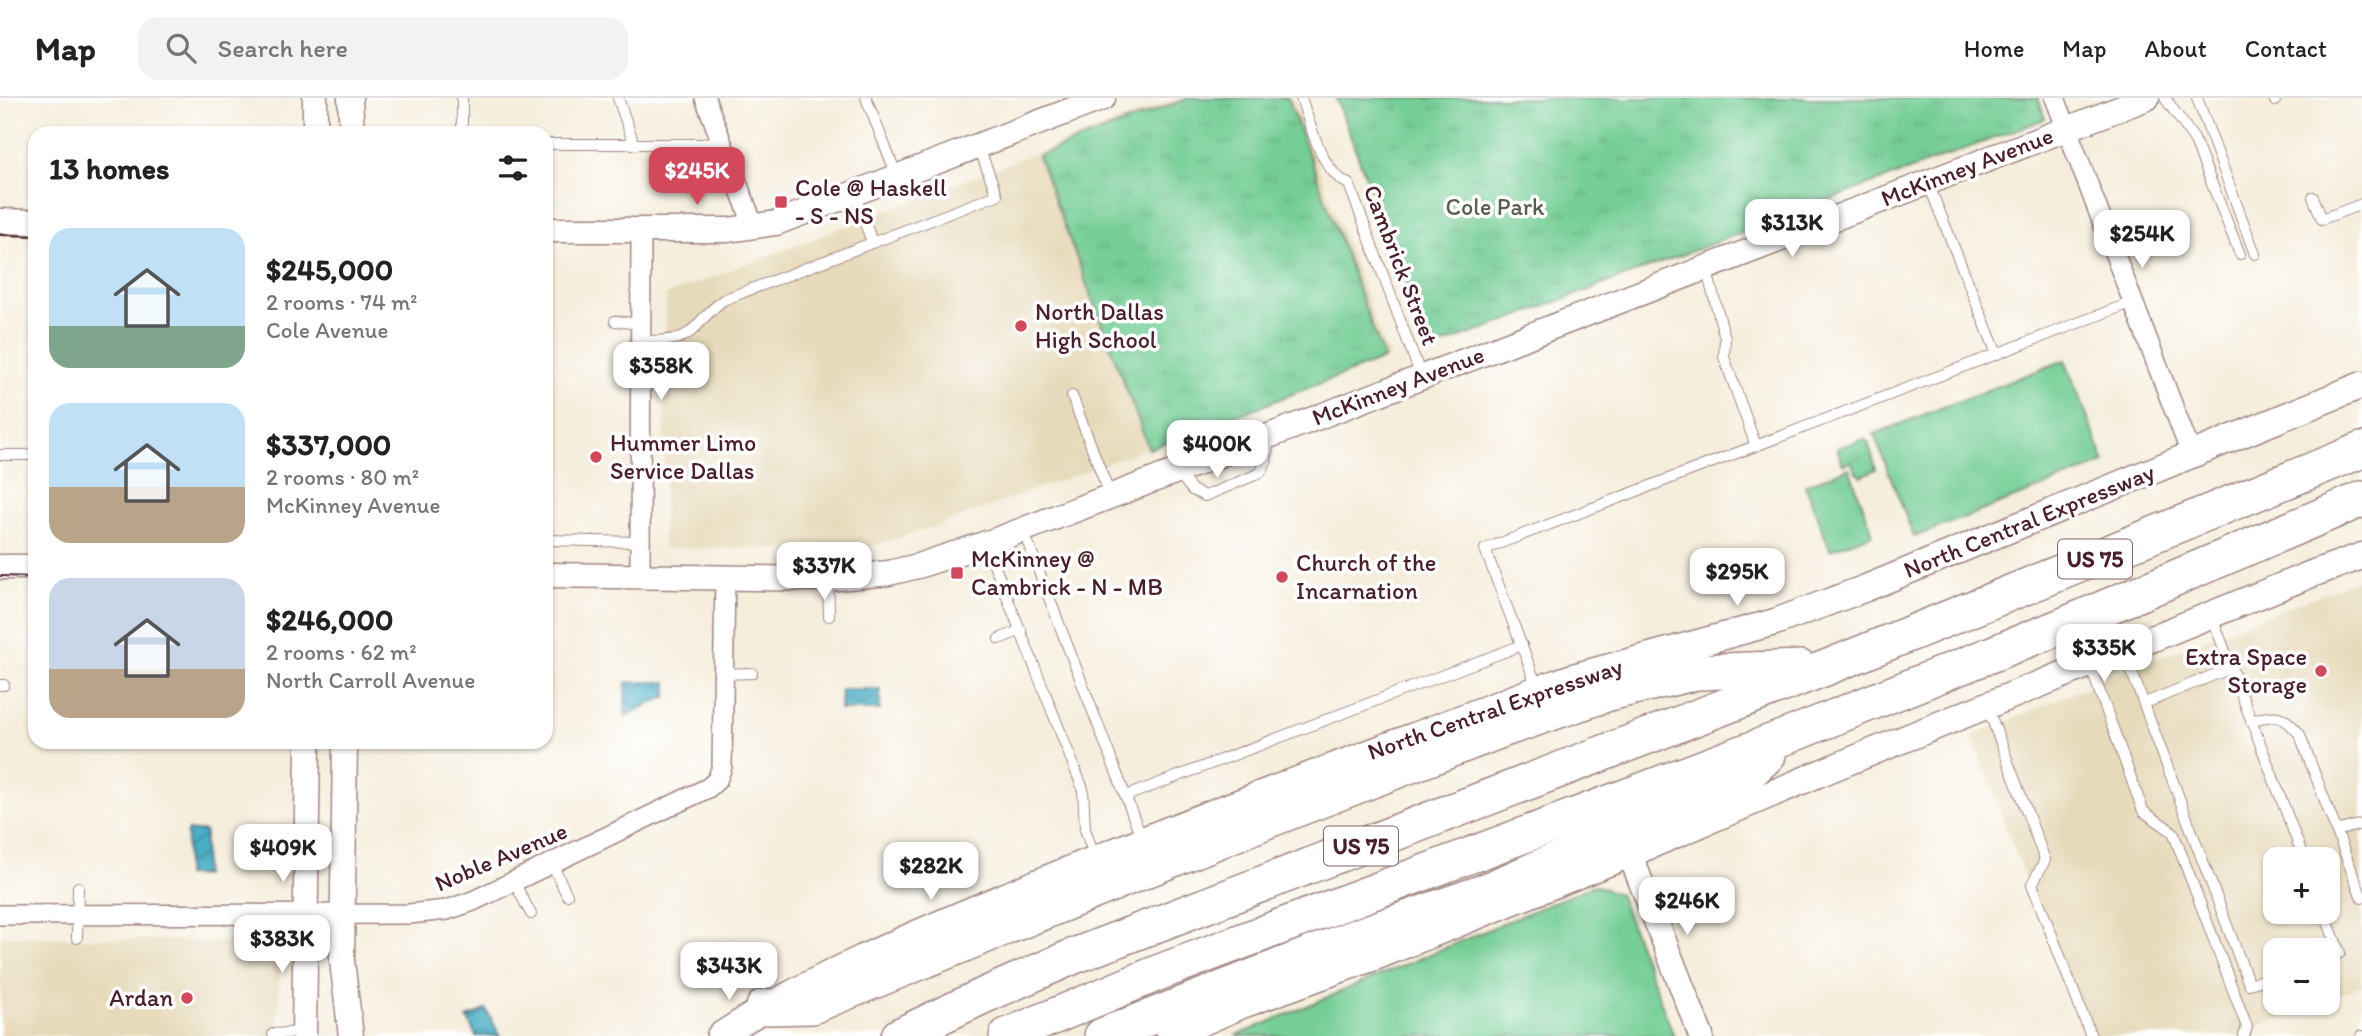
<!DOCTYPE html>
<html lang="en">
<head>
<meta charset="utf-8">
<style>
  body { margin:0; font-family:Itim,sans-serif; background:#f2f2f2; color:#222; height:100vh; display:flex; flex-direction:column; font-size:26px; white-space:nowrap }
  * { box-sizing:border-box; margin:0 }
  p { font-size:23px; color:#767676 }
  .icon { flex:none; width:38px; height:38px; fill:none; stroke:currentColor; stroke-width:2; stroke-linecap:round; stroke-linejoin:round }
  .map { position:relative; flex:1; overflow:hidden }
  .sheet { position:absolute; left:28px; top:28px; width:525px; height:623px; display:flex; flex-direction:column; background:#fff; border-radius:21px; box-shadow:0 2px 5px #0004 }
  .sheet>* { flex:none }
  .controls { position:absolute; left:2263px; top:749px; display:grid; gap:14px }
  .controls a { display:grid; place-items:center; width:77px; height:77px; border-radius:14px; background:#fff; box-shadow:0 2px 5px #0004; font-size:35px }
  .price { position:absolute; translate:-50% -60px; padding:0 16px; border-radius:14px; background:#fff; color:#222; font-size:23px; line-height:46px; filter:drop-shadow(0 2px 4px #0008) }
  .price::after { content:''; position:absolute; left:50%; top:42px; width:21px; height:16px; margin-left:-10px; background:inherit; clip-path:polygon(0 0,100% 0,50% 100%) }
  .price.current { background:#d1495b; color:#fff }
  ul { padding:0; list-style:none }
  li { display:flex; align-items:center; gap:21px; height:175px; padding:0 21px }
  li span { display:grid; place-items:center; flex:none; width:196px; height:140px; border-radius:21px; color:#555 }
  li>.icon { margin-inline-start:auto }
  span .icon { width:84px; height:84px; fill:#fffc; stroke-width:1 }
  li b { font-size:30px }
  h2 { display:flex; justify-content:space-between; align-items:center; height:84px; padding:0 21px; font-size:30px }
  header { display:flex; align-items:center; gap:42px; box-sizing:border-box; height:98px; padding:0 35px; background:#fff; border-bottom:2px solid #e0e0e0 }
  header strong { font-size:33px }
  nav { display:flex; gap:38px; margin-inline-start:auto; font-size:24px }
  .search { width:490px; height:63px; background:#f2f2f2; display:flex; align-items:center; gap:18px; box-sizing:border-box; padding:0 24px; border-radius:21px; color:#767676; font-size:26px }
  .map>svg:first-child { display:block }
</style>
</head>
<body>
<header>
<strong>Map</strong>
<div class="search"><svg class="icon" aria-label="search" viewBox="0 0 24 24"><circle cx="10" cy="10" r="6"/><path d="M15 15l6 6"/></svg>Search here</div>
<nav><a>Home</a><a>Map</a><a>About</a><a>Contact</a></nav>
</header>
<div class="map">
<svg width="2362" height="938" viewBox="0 0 2362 938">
  <defs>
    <pattern id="park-tufts" width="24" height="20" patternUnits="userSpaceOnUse" patternTransform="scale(1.75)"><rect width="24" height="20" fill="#74ce95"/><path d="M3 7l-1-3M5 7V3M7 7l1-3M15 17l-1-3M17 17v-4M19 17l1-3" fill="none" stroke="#66b081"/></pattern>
    <pattern id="water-waves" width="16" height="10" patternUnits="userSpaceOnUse" patternTransform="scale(1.75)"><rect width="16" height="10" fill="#46aec5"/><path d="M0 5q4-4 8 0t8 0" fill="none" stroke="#3c8da0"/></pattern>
  </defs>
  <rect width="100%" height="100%" fill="#fff"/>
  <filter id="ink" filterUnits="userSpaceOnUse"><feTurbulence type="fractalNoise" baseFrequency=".0143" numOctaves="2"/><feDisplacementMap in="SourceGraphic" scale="14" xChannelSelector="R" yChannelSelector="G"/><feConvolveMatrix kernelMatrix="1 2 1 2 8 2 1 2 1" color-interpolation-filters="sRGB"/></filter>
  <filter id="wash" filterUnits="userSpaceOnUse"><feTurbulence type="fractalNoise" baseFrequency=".00686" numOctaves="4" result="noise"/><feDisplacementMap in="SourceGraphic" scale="28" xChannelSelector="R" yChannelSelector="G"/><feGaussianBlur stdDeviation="1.57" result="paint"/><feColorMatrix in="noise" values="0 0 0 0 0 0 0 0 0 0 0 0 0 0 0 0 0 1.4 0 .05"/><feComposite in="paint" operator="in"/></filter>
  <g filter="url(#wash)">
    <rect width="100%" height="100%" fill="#f5eedc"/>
    <g fill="#e7daba" fill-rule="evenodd">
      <path d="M1179,0H1293L1389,260L943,426L863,451L663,450L666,197Z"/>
      <path d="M2362,480V887L2328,901V852H2275V905H2318L2254,930L2256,938H2084L1972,638L2120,575ZM2275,761H2328V814H2275Z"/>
      <path d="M0,838L280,845L278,938H0Z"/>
    </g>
    <g fill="#74ce95" stroke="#5f7660" stroke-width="2">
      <path d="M2065,262L2105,365L1914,439L1874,336Z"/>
      <path d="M1849,370L1873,436L1830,452L1805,387Z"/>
      <path d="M1594,787L1619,796L1674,938H1236Z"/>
    </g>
    <g fill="url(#park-tufts)" stroke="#5f7660" stroke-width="2">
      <path d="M1189,0H1288L1384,261L1149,351L1038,58Z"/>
      <path d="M1336,0H2038L2045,21L1431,251Z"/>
      <path d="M1864,341L1868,344L1876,371L1862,378L1856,374L1851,363L1843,366L1837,350Z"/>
    </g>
    <g fill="url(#water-waves)" stroke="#486678" stroke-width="2">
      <path d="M626,584H667V598L625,618Z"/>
      <path d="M841,591H880V612H840Z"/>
      <path d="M187,733H205L204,778L186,777Z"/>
      <path d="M486,911L500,938H476L467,920Z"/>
    </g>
  </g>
  <g filter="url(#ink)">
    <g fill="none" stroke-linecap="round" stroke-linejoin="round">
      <defs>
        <g id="service">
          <path d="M462,0V35"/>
          <path d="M618,0L634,46"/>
          <path d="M866,0L897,78"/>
          <path d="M1301,0C1311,27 1321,74 1349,86L1421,278"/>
          <path d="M2165,0L2194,41L2240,156"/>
          <path d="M2197,0L2255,156"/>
          <path d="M2274,0L2275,3"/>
          <path d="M546,46H702L721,42"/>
          <path d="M1928,85L1997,256"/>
          <path d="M854,95L872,144"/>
          <path d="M2313,99L2322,121L2362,106"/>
          <path d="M1706,170L1725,240L1724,259L1756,348"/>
          <path d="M615,223L641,226"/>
          <path d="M641,243C699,244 685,233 723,202L997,97L978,47"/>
          <path d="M1072,298L1110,397"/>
          <path d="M0,357H35"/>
          <path d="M1177,373L1192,392L1205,398L1260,375L1266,364L1269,340"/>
          <path d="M1023,432L1142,741"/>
          <path d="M546,442L640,444"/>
          <path d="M986,446L1083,691L1085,731L1095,761"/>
          <path d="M828,481L829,518"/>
          <path d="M2212,519L2304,761"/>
          <path d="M999,541L1021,532"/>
          <path d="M2124,553L2249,886L2275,878"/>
          <path d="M2090,567L2143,713L2173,734L2247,929L2244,938"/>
          <path d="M724,576L752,575"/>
          <path d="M0,587H4"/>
          <path d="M1538,591L1485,451L2133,204"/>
          <path d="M2145,605L2231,570"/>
          <path d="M1987,608L2045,762L2032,786L2091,938"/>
          <path d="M2251,623C2275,615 2284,616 2300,637L2362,800"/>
          <path d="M1126,698L1522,547"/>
          <path d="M2336,733L2362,726"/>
          <path d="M552,766L567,797"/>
          <path d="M514,784L531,816"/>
          <path d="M2324,814L2340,855L2328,860"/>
          <path d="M77,840L78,789"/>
          <path d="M273,936L303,934"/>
          <path d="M2361,938H2362"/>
        </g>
        <g id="minor">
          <path d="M705,0L754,129"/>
          <path d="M2055,0L2192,358"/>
          <path d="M640,478L641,131"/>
          <path d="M0,817L409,816L447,812L473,803L708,690L717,682L722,669L725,479"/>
        </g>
        <g id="tertiary">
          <path d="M315,0V35"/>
          <path d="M350,0L352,35"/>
          <path d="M0,123L35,124"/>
          <path d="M546,132H728L776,125L1103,0"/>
          <path d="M0,469H35"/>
          <path d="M546,477L828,481L889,475L918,468L996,442L1269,338L2147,0"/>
          <path d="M345,644L342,863L351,938"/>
          <path d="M1630,756L1701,938"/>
          <path d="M304,938L308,644"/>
        </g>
        <g id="secondary">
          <path d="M720,938C818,874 927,831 1034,786C1201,717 1370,655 1538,591L1573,579L1775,524L1866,490L2362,287"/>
          <path d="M1170,938L1242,907L1380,857L1630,756L1830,671L2314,475L2362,458"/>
        </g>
        <g id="motorway">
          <path d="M764,909L812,908L1271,721L1504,631L1609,595L1697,574L1800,570"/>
          <path d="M899,938L985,897L1074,858L1828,569L2362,352"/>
          <path d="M1007,938L1160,874L1790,637L2062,528L2362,401"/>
          <path d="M1102,938L1355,839L1481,795L1741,682L1768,657"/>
        </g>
      </defs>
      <use href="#service" stroke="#a08684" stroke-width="12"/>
      <use href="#minor" stroke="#a08684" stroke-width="22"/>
      <use href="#tertiary" stroke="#a08684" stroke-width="27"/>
      <use href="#secondary" stroke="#a08684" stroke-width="29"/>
      <use href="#motorway" stroke="#a08684" stroke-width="38"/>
      <use href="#service" stroke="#fff" stroke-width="10"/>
      <use href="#minor" stroke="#fff" stroke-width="19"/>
      <use href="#tertiary" stroke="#fff" stroke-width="24"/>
      <use href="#secondary" stroke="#fff" stroke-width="26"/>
      <use href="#motorway" stroke="#fff" stroke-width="35"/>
      <g stroke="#4a1f2b" stroke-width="2">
        <path d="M0,137L35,138"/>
        <path d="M0,478L35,479"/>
      </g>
    </g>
  </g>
  <g fill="#d1495b" stroke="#fff" stroke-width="2.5">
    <rect x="774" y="97" width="14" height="14" rx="3.5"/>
    <circle cx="1021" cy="228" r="7"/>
    <circle cx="596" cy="359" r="7"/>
    <rect x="950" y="468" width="14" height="14" rx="3.5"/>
    <circle cx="1282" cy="479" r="7"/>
    <circle cx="2321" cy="573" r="7"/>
    <circle cx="187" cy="900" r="7"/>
  </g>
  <g text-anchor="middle" stroke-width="7" stroke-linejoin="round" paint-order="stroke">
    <g fill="#fff" stroke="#80626b" stroke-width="2">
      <rect x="2058" y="441.5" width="74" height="39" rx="5"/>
      <rect x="1324" y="728.5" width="74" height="39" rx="5"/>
    </g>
    <g font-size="23" font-weight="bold" fill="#4a1f2b">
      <text x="2095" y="469">US 75</text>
      <text x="1361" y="756">US 75</text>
    </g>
    <g font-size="24" fill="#4a1f2b" stroke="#fff">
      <text transform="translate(1967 69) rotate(-21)" y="8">McKinney Avenue</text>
      <text transform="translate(1401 167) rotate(69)" y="8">Cambrick Street</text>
      <text transform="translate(1398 288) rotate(-21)" y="8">McKinney Avenue</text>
      <text transform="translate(2029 423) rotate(-22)" y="8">North Central Expressway</text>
      <text transform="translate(1495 611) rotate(-19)" y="8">North Central Expressway</text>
      <text transform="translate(501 759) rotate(-23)" y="8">Noble Avenue</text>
    </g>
    <g font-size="24" fill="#4a1f2b" stroke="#fff" text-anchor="start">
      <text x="795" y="98">Cole @ Haskell<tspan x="795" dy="28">- S - NS</tspan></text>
      <text x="1035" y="222">North Dallas<tspan x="1035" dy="28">High School</tspan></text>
      <text x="610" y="353">Hummer Limo<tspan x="610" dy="28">Service Dallas</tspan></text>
      <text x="971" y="469">McKinney @<tspan x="971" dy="28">Cambrick - N - MB</tspan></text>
      <text x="1296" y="473">Church of the<tspan x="1296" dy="28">Incarnation</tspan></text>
      <text x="2307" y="567" text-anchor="end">Extra Space<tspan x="2307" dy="28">Storage</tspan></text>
      <text x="173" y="908" text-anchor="end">Ardan</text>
    </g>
    <g font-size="24" fill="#595c50" stroke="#fff">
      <text x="1495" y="117">Cole Park</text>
    </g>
  </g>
</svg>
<div class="controls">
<a>+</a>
<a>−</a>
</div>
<b class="price current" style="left:697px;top:109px">$245K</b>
<b class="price" style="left:1792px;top:161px">$313K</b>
<b class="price" style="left:2142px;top:172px">$254K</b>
<b class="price" style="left:661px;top:304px">$358K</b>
<b class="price" style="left:1217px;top:382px">$400K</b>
<b class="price" style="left:824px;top:504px">$337K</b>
<b class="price" style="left:1737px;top:510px">$295K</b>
<b class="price" style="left:2104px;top:586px">$335K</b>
<b class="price" style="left:283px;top:786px">$409K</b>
<b class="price" style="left:931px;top:804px">$282K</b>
<b class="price" style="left:1687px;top:839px">$246K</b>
<b class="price" style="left:282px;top:877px">$383K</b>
<b class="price" style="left:729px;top:904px">$343K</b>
<section class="sheet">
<h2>13 homes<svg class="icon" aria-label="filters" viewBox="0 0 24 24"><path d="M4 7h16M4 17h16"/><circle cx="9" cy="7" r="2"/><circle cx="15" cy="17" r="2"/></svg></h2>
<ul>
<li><span style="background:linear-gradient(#bfe0f5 70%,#7fa58c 0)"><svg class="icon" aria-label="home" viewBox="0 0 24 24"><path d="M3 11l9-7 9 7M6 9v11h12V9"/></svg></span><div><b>$245,000</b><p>2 rooms · 74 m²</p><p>Cole Avenue</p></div></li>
<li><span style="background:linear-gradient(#bfe0f5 60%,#b9a48a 0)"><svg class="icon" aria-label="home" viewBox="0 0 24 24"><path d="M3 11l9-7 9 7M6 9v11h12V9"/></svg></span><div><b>$337,000</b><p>2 rooms · 80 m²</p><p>McKinney Avenue</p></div></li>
<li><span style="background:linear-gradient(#c9d6e8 65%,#b9a48a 0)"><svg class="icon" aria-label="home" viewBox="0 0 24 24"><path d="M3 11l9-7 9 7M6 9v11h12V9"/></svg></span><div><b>$246,000</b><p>2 rooms · 62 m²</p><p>North Carroll Avenue</p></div></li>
</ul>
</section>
</div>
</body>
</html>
